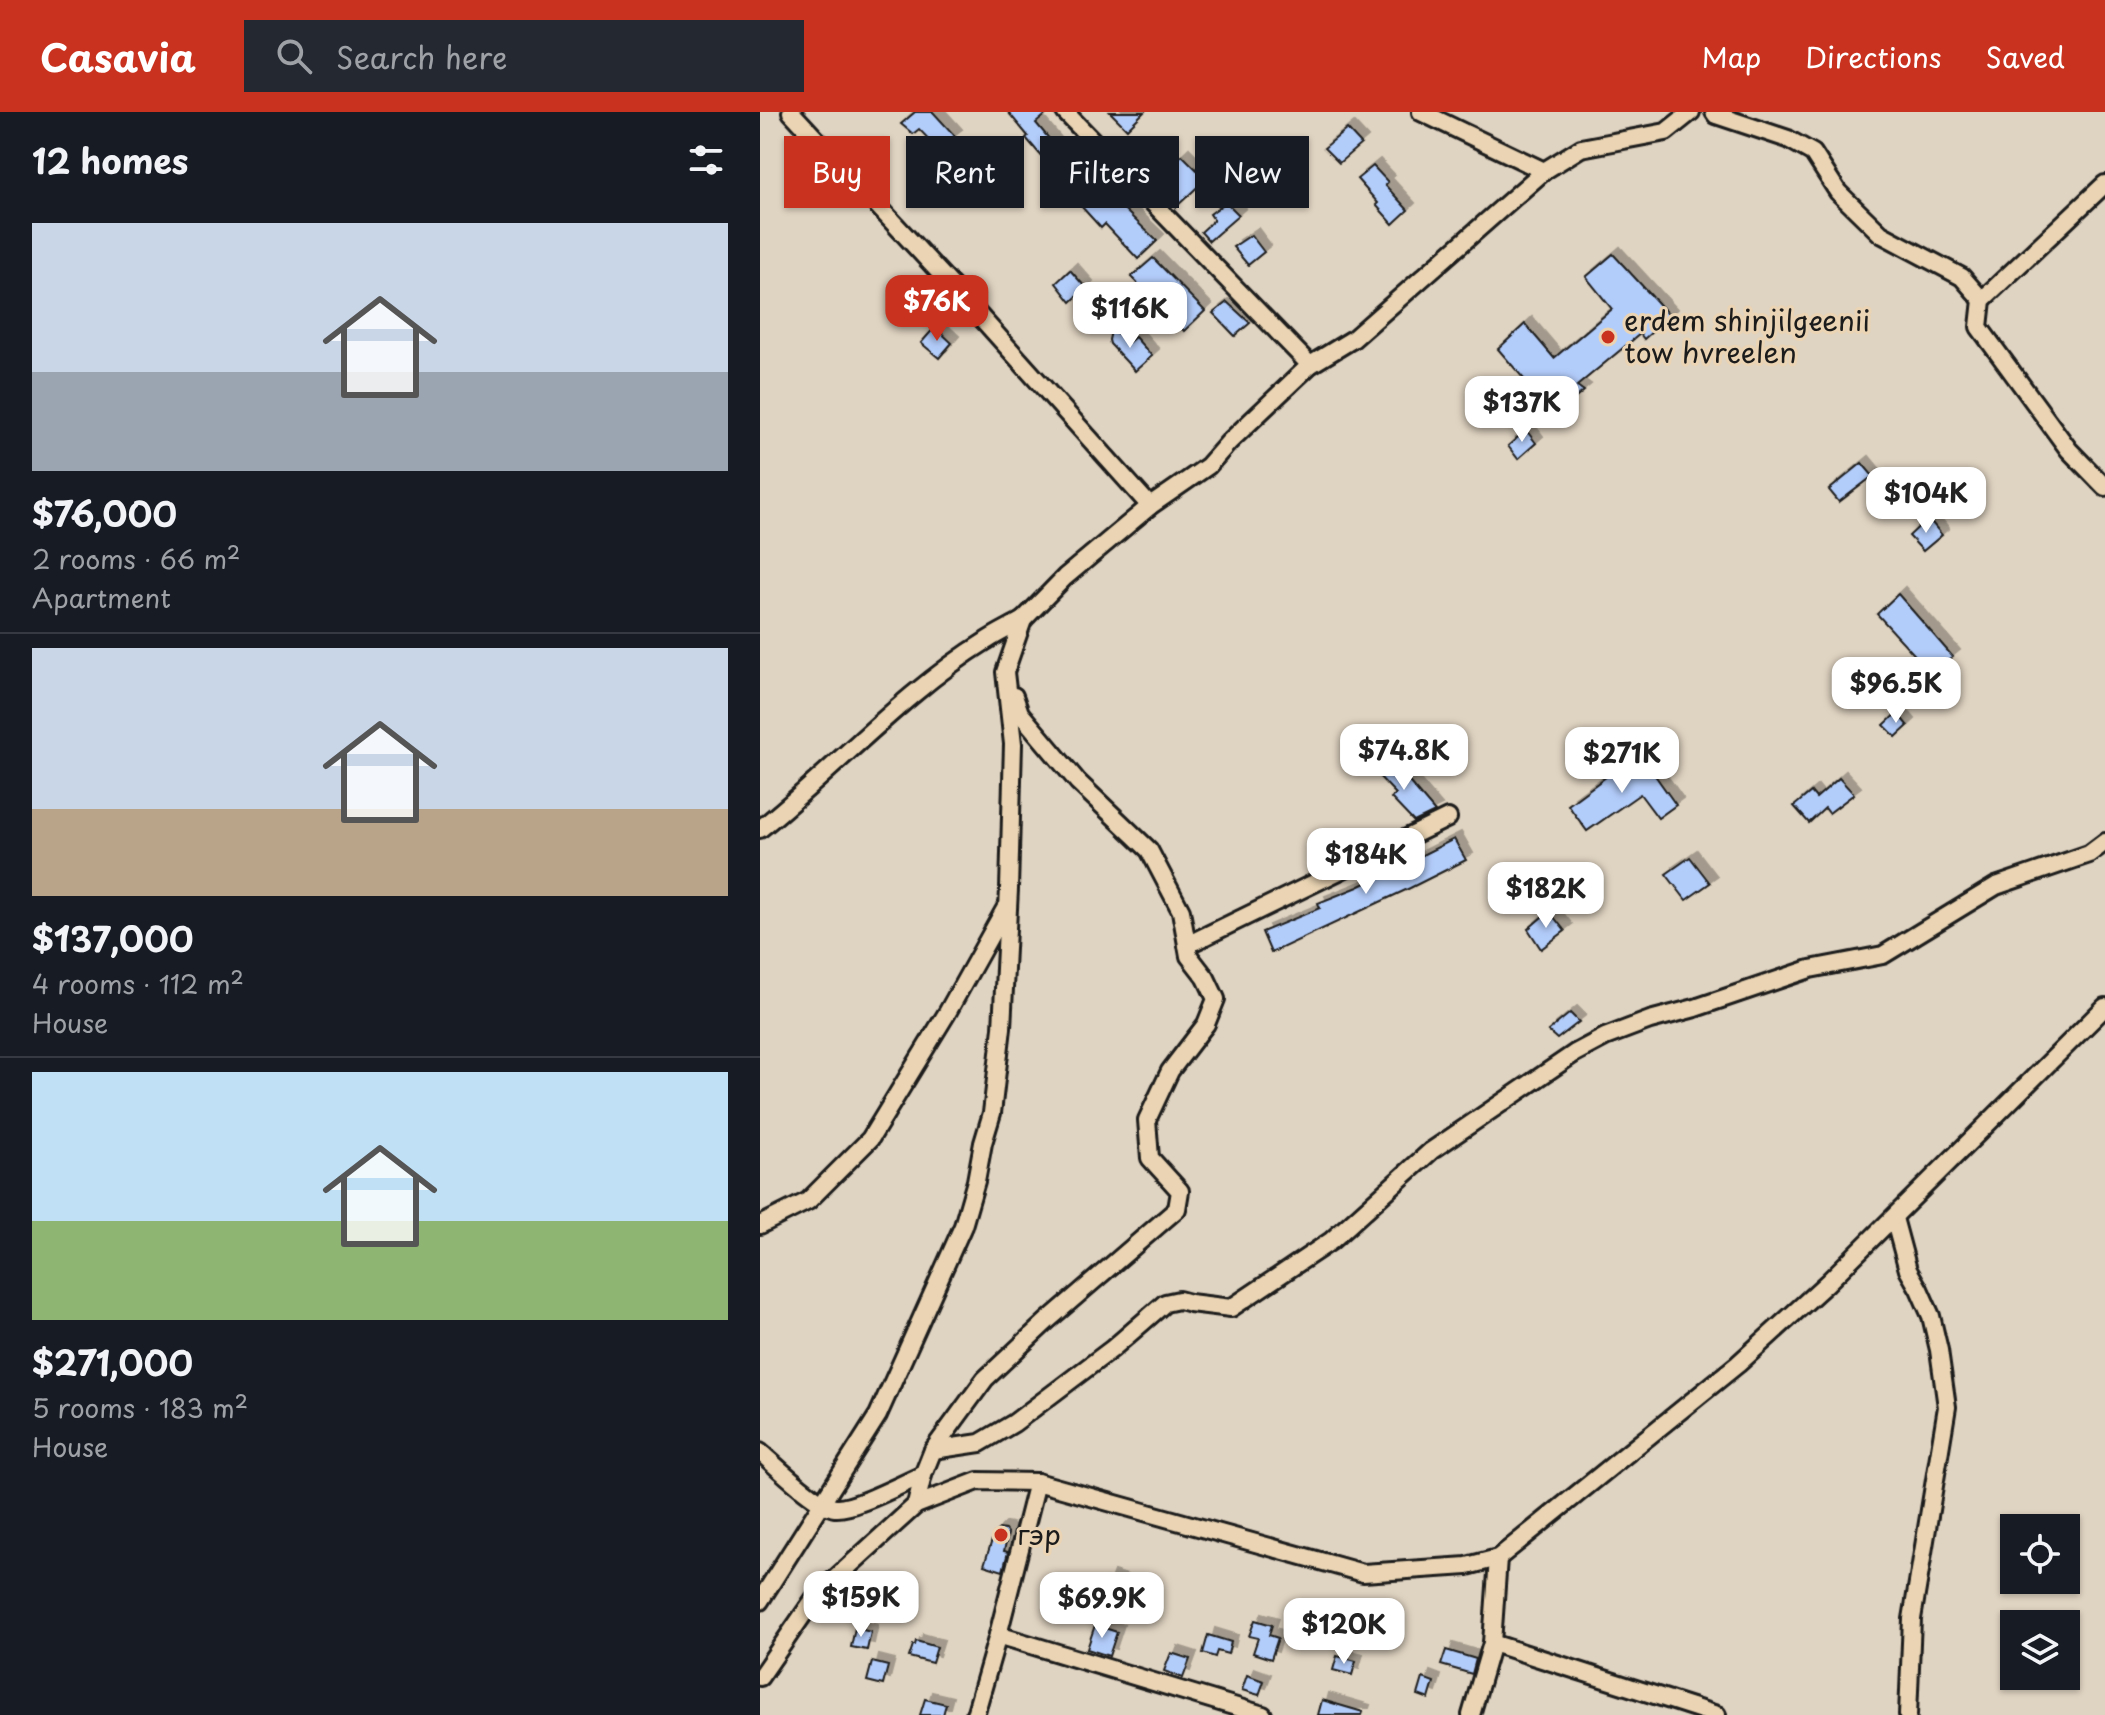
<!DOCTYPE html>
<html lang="en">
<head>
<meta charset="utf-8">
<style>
  body { margin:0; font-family:"Playpen Sans",sans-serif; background:#242831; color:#f1f3f6; height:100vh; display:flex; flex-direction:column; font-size:30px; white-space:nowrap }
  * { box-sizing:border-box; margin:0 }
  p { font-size:26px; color:#9ea1a6 }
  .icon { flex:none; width:44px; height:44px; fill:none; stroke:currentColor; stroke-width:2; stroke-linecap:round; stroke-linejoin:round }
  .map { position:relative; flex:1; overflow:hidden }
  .panel { display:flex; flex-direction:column; background:#171b24; width:760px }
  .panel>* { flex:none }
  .guide { position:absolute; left:24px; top:24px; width:760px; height:72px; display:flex; gap:16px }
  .buttons { position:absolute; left:1240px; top:1402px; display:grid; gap:16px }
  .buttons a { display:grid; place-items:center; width:80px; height:80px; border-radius:0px; background:#171b24; box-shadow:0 2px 6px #0004; font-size:40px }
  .price { position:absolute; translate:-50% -68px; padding:0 18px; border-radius:16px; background:#fff; color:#222; font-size:26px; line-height:52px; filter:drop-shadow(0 2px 4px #0008) }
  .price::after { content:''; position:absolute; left:50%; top:48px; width:24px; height:18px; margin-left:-12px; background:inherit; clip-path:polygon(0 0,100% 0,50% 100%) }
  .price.active { background:#c8321e; color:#fff }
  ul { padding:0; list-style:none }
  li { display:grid; align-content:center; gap:16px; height:424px; padding:0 32px }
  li+li { border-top:2px solid #363941 }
  li span { display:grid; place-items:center; height:248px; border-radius:0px; color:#555 }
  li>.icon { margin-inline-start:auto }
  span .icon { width:144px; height:144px; fill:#fffc; stroke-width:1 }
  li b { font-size:34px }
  h2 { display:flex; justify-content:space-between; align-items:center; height:96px; padding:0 32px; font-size:34px }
  .tag { padding:0 28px; border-radius:0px; background:#171b24; box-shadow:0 2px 6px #0004; font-size:28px; line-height:72px }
  .tag.active { background:#c8321e; color:#fff }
  header { display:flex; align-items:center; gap:48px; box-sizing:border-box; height:112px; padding:0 40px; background:#c8321e; color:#fff }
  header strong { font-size:38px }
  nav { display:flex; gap:44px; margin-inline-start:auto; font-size:28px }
  .search { width:560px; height:72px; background:#242831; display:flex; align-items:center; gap:20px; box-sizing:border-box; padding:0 28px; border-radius:0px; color:#9ea1a6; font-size:30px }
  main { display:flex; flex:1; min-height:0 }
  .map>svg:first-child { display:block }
</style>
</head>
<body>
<header>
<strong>Casavia</strong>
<div class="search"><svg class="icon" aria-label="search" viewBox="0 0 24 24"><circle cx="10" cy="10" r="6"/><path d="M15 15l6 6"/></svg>Search here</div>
<nav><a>Map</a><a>Directions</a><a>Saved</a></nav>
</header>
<main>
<section class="panel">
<h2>12 homes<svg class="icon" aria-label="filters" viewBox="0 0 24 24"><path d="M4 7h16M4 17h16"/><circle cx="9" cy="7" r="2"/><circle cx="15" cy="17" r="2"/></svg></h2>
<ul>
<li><span style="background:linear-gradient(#c9d6e8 60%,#9aa5b1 0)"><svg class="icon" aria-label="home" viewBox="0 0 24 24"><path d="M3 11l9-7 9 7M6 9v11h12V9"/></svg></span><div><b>$76,000</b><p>2 rooms · 66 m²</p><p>Apartment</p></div></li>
<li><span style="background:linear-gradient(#c9d6e8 65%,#b9a48a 0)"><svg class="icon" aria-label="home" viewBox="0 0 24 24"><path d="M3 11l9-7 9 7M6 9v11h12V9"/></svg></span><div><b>$137,000</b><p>4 rooms · 112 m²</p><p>House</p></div></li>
<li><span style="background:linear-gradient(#bfe0f5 60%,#8fb573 0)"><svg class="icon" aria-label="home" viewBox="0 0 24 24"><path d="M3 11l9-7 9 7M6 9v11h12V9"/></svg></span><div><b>$271,000</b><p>5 rooms · 183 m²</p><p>House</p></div></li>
</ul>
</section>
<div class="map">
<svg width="1345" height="1603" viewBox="0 0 1345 1603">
  <defs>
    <filter id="shadow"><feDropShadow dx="7" dy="-7" stdDeviation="0" flood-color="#0004"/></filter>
  </defs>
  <rect width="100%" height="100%" fill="#dfd3c1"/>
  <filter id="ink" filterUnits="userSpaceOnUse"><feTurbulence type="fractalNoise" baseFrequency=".0125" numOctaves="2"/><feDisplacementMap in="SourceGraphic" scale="16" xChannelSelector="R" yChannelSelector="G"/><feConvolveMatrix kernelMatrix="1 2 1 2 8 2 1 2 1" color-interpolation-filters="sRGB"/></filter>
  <g filter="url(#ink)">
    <g fill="#b3cdfb" stroke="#1c1c1c" stroke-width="2" filter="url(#shadow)">
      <path d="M155,0H173L195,24L178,37L159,17L153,22L141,12Z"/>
      <path d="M248,0H289L276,11L296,35L283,46L266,26L268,24Z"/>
      <path d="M350,0H384L367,17Z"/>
      <path d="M587,17L601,32L579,51L564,36Z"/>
      <path d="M422,43L446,67L416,95L393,70Z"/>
      <path d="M613,54L628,70L625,73L648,98L633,112L616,93L618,91L597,67Z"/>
      <path d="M342,76L397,129L378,147L345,112L341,116L321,94Z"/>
      <path d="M466,90L479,103L449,129L441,120L454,108L450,102Z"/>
      <path d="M491,123L504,140L488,153L473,135Z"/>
      <path d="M853,142L910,204L884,227L880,222L817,274L824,279L795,303L738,237L765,212L794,246L852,197L826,165Z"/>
      <path d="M393,146L445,199L424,219L396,187L394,188L371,165Z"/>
      <path d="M310,158L326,176L311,190L296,171Z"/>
      <path d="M467,190L490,211L475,224L453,201Z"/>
      <path d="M175,215L192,231L179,246L161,231Z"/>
      <path d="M351,219L359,222L369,230L375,225L392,244L375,259L350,232L349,228Z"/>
      <path d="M766,318L776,331L758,347L748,334Z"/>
      <path d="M1102,351L1113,364L1079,390L1069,378Z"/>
      <path d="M1168,406L1182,423L1163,439L1149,424Z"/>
      <path d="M1138,482L1193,545L1172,562L1117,502Z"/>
      <path d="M1137,601L1148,614L1136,625L1124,613Z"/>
      <path d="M882,645L916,693L898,706L880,682L827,719L808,693L854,659L856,662Z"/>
      <path d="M630,647L650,671L675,700L654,710L631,686L636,682L615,660Z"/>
      <path d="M1079,666L1094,682L1069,701L1065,696L1049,711L1034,694L1051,680L1056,686Z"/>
      <path d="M694,727L706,748L650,776L511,841L502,820L560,796L558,791L598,775Z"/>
      <path d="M930,745L950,771L926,788L906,762Z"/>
      <path d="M789,799L805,819L781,837L768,817Z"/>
      <path d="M810,901L819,910L797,927L788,919Z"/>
      <path d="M239,1417L245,1418L248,1422L244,1439L248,1440L243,1459L224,1453L234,1422Z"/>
      <path d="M347,1466L360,1470L357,1479L367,1482L362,1496L343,1489L346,1480L342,1479Z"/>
      <path d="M495,1508L512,1513L509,1523L518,1526L511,1547L493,1541L498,1526L489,1524Z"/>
      <path d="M335,1513L357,1520L349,1544L327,1537Z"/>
      <path d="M95,1516L111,1520L107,1538L91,1535Z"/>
      <path d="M448,1523L471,1530L468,1542L457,1539L455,1545L443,1541Z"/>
      <path d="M156,1529L177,1535L172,1551L149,1545L153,1533H155Z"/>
      <path d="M686,1538L716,1547L712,1562L681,1553Z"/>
      <path d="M411,1541L430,1547L423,1566L404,1559Z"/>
      <path d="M577,1544L596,1549L592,1563L573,1558Z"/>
      <path d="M112,1550L128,1554L123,1573L107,1569Z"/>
      <path d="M487,1563L504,1569L499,1583L482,1578Z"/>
      <path d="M663,1566L674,1570L669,1587L658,1583Z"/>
      <path d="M165,1587L186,1592L183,1603H160Z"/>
      <path d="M562,1588L603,1600L602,1603H558Z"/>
    </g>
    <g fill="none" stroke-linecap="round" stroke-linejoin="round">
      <defs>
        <g id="minor">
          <path d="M31,0L217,201L390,394"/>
          <path d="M305,0L550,253"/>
          <path d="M661,0L784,59"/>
          <path d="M954,0L956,3L1028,27L1053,41L1078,80L1121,122L1202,165L1222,188"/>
          <path d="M1345,72L1222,188L1219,215L1309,338L1345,375"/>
          <path d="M0,717C75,657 145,579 226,529C238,521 251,515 263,508"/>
          <path d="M427,833L688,706"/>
          <path d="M1134,1106L1148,1158L1159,1177L1171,1204L1179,1238L1187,1295L1152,1507L1148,1603"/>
          <path d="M0,1113L48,1089L110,1027L187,901L245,797"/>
          <path d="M173,1338L220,1331L254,1311L352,1237L405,1191L419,1188L430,1191L471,1196L571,1129L671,1039L815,941L845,925L890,908L935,896L1050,857L1123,843L1236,774L1329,742L1345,730"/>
          <path d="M0,1340C15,1353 57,1394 75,1396C94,1398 143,1371 163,1363"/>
          <path d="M156,1393L163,1363L173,1338L225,1267L287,1209L417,1097L420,1079L390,1046L387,1008L410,959L446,912L456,887L446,866L429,844L421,799L389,738L318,670L260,601L254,584"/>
          <path d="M0,1489L118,1303L203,1114L216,1069L223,1031L232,1001L242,916L249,777L253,632L245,560L263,508L305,465L390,394L448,354L469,330L550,253L593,227L784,59L821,36L906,20L931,0"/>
          <path d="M238,1523L503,1603"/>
          <path d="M732,1531L957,1603"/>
          <path d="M0,1565L56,1484L156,1393L218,1369L277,1370L603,1461L707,1454L738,1446L978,1252L1067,1171L1345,895"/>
          <path d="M215,1603L238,1523L277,1370"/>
          <path d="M711,1603L732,1531L738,1446"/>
        </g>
      </defs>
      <use href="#minor" stroke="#1c1c1c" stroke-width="22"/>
      <use href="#minor" stroke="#ead4b3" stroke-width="16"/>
    </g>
  </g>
  <g fill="#c8321e" stroke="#ead4b3" stroke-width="3">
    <circle cx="848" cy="225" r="8"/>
    <circle cx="241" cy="1423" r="8"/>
  </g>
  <g text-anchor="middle" stroke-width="6" stroke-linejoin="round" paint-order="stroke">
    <g font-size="28" fill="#1c1c1c" stroke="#ead4b3" text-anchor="start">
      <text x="864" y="219">erdem shinjilgeenii<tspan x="864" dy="32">tow hvreelen</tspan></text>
      <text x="257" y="1433">гэр</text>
    </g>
  </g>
</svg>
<div class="buttons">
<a><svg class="icon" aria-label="locate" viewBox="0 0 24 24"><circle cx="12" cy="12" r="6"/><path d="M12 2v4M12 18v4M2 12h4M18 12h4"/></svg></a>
<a><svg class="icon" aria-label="layers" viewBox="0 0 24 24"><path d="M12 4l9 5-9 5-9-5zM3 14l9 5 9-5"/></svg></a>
</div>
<b class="price active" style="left:177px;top:231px">$76K</b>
<b class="price" style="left:370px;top:238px">$116K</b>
<b class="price" style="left:762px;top:332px">$137K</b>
<b class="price" style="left:1166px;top:423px">$104K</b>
<b class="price" style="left:1136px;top:613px">$96.5K</b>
<b class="price" style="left:644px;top:680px">$74.8K</b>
<b class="price" style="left:862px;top:683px">$271K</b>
<b class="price" style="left:606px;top:784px">$184K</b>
<b class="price" style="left:786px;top:818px">$182K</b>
<b class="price" style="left:101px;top:1527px">$159K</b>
<b class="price" style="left:342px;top:1528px">$69.9K</b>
<b class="price" style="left:584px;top:1554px">$120K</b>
<div class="guide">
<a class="tag active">Buy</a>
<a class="tag">Rent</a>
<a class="tag">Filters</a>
<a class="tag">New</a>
</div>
</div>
</main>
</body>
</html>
